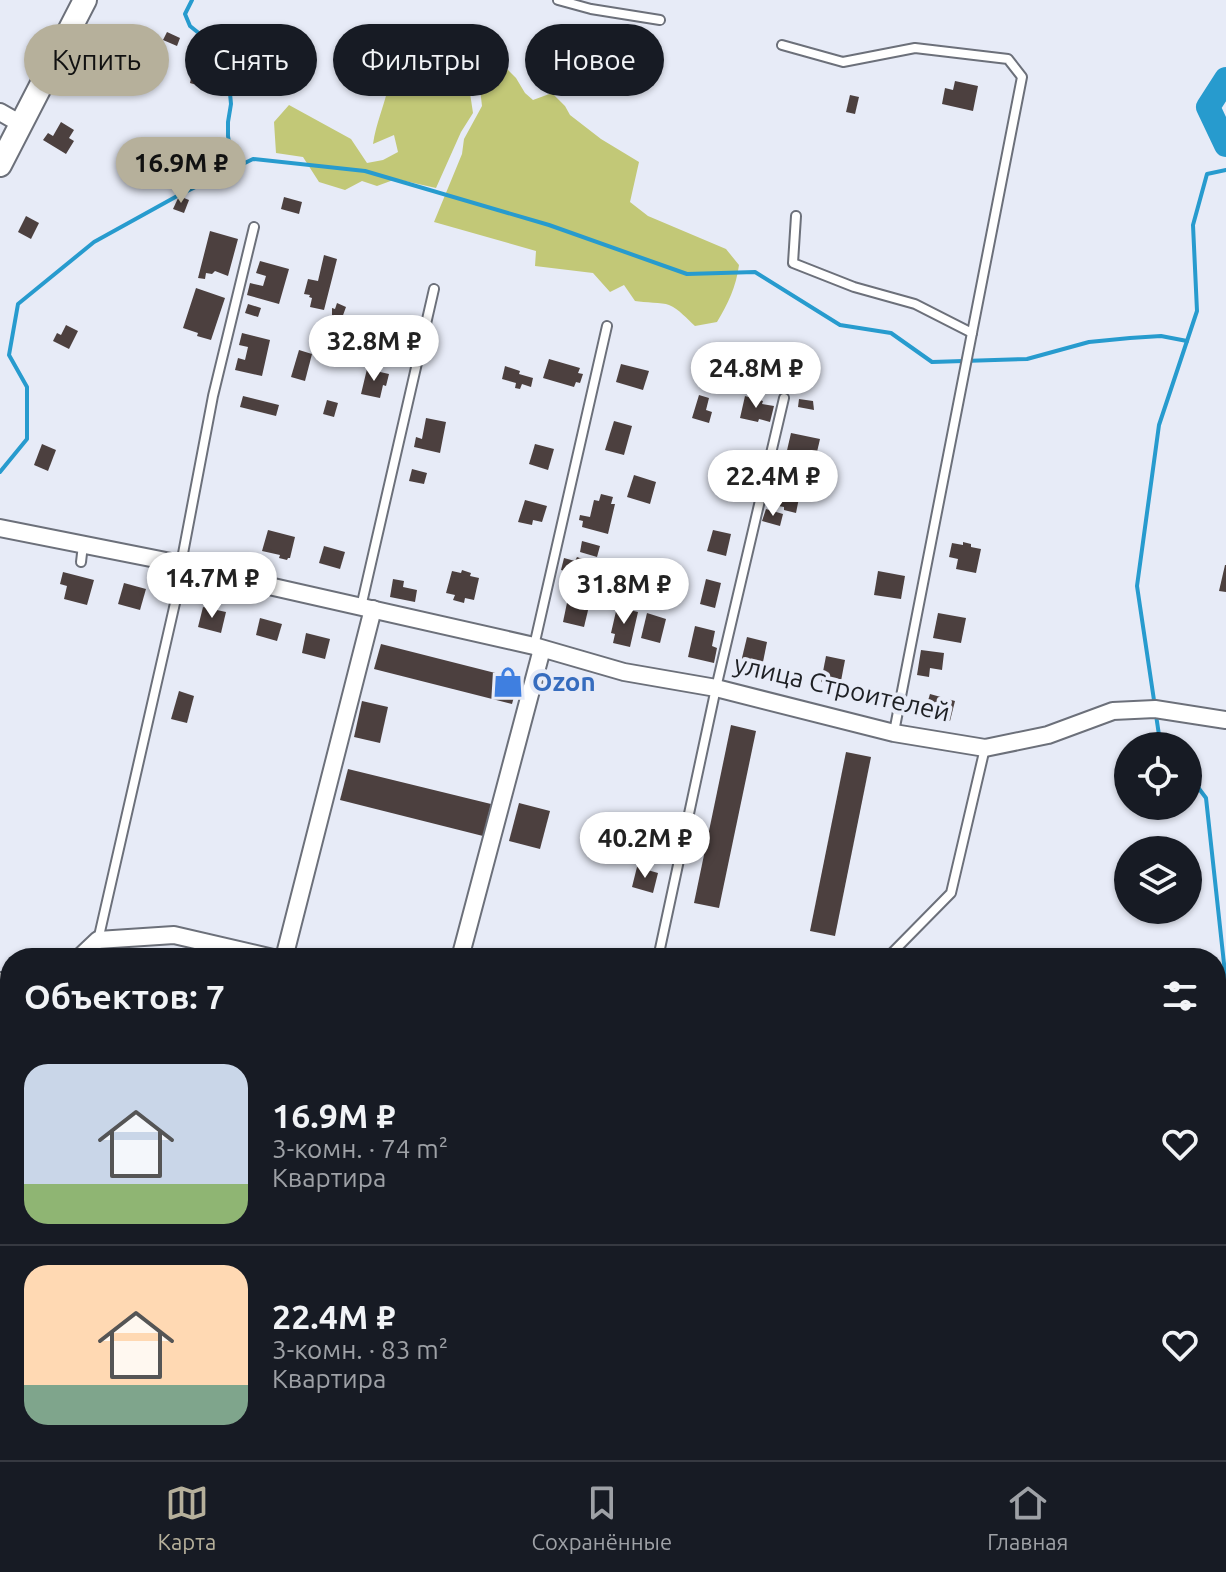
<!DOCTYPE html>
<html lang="ru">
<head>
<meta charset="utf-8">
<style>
  body { margin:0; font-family:Ubuntu,sans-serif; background:#20242c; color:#f1f3f6; height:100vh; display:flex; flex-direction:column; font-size:30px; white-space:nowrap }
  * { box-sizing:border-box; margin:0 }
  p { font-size:26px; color:#9ea1a6 }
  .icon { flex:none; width:44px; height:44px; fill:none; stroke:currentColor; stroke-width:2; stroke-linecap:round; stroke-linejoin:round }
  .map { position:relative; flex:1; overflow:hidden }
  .details { position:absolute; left:0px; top:948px; width:1226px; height:512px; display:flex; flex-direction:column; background:#171b24; border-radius:32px 32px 0 0; box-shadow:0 2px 6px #0004 }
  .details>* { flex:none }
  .top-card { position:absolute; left:24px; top:24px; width:800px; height:72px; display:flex; gap:16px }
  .fabs { position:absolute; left:1114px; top:732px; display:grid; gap:16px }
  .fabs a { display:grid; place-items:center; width:88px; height:88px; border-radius:50%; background:#171b24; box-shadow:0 2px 6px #0004; font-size:40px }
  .price { position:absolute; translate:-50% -68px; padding:0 18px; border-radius:28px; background:#fff; color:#222; font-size:26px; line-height:52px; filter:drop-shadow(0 2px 4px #0008) }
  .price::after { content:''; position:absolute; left:50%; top:48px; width:24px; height:18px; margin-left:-12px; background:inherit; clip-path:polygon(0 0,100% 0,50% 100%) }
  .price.current { background:#b6b09b; color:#111 }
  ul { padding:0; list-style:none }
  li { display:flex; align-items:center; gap:24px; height:200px; padding:0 24px }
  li+li { border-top:2px solid #363941 }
  li span { display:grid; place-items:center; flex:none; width:224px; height:160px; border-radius:24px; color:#555 }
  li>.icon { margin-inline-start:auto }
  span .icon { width:96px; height:96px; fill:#fffc; stroke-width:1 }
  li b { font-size:34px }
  h2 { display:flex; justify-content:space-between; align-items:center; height:96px; padding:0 24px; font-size:34px }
  .chip { padding:0 28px; border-radius:36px; background:#171b24; box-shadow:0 2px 6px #0004; font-size:28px; line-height:72px }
  .chip.current { background:#b6b09b; color:#111 }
  .menu { display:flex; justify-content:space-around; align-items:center; height:112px; border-top:2px solid #363941; background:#171b24; font-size:22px; color:#9ea1a6 }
  .menu a { display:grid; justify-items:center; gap:4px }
  .menu .current { color:#b6b09b }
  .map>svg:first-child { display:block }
</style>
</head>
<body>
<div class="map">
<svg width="1226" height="1460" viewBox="0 0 1226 1460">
  <rect width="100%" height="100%" fill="#e7ebf7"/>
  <g fill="#c2c877">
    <path d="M376,41L436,65L470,93L473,113L461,132L436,188L396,179L377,186L362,181L345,190L319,182L303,157L276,153L274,122L289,105L351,139L367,163L383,160L398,152L394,135L373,144C376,123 385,104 389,83L384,76L368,78L373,59Z"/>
    <path d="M480,64H502L516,78L525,93L533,100L552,93L565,106L570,115L601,139L639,162L630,202L648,216L726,249L739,265C736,287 728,304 717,322L695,326C687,319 679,309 669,305C662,302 645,303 635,301L624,285L610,292L593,273L535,266L536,251L434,222L462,154L464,139L482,106L479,80Z"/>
  </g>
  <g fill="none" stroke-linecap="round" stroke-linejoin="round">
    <g stroke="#279bce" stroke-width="4">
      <path d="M192,0L185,14L190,26L211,43L228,72L231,104L228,122V136L230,148L238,166"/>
      <path d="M0,472L27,439V387L9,355L18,304L94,242L179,195L253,159L365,171L549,225L687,274L755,272L840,325L891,333L932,362L1027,359L1089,342L1130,338L1161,336L1187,341"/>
      <path d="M1155,707L1137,586L1159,425L1197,311L1193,225L1207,174L1226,170"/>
      <path d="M1156,715L1159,735L1167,746"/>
      <path d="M1188,774L1206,798L1226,982"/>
      <path d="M1216,1323L1226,1310"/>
      <path d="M1117,1460L1118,1450"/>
    </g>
    <path stroke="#279bce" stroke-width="24" d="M1226,79L1208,107L1226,145"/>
  </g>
  <g fill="#4c403f">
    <path d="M167,32L180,38L177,46L163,40Z"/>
    <path d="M101,42L121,51L113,71L96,64L97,61L89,58L93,51L97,52Z"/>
    <path d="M276,65L294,73L290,84L271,76Z"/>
    <path d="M193,69L207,72L203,87L190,83Z"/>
    <path d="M955,81L978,86L973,111L942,104L945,88L953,90Z"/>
    <path d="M850,95L859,97L855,114L846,112Z"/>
    <path d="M61,122L74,130L69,138L74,141L66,154L43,140L48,133L53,136Z"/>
    <path d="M179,196L189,200L184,213L173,209Z"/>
    <path d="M284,197L302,202L299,214L281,209Z"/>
    <path d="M26,216L39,223L31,239L18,232Z"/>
    <path d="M210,231L238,239L228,276L215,271L212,274L206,273L205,279L198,278Z"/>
    <path d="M324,255L337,259L324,310L310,307L312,298L309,297L310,295L304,294L308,279L318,281Z"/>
    <path d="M260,261L289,269L279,304L247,295L250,283L263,286L266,276L256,273Z"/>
    <path d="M196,288L225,298L211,340L197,336L198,333L183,328Z"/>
    <path d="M337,303L346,307L342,318L332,315V308L335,309Z"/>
    <path d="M248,304L261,308L258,317L245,313Z"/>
    <path d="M66,325L78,331L69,349L53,341L57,333L61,335Z"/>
    <path d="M242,333L270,340L262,376L235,370L238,358L245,360L248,347L239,345Z"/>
    <path d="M299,350L312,354L305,381L291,377Z"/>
    <path d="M549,359L580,368L578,373L583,374L580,383L576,382L574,387L543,378Z"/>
    <path d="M621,364L649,371L643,390L616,382Z"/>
    <path d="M505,366L520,371L519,374L533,378L531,387L522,384L520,389L515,388L516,383L502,379Z"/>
    <path d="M367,369L389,374L386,386L383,385L380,398L361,394Z"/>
    <path d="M699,395L709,398L706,410L712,412L709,423L692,418Z"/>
    <path d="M243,396L279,405L276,416L240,407Z"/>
    <path d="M745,396L763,401L762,404L774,406L770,422L759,419L758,422L740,418Z"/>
    <path d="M799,399L813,401L814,410L798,407Z"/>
    <path d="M327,400L338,403L334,417L323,414Z"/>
    <path d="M426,418L446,422L440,453L414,447L416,437L422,439Z"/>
    <path d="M614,421L632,426L624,455L605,450Z"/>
    <path d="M791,433L820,439L814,465L785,459Z"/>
    <path d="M42,444L56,450L48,471L34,465Z"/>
    <path d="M535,444L554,449L548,470L529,464Z"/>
    <path d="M741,460L750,462L744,486L723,481L727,465H729L730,462L741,464Z"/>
    <path d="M412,469L427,473L424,484L409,481Z"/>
    <path d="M634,475L656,482L650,504L627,497Z"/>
    <path d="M776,489L800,493L796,513L784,510V507L773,505Z"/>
    <path d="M601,494L613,497L611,504H615L608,534L582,527L583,521L579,520L580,515L590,517L594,500L599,501Z"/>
    <path d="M525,500L547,506L542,522L533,520L532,525L518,522Z"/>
    <path d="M766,509L783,514L780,526L762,521Z"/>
    <path d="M268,530L295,537L290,558H288L287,560L279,558L280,555L262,551Z"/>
    <path d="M713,530L731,534L726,556L707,551Z"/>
    <path d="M582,541L600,546L597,557L580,552Z"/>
    <path d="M963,542L971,544V547L981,549L976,573L956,569L958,559L949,557L952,543L963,545Z"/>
    <path d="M324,546L345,552L340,569L319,563Z"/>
    <path d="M577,557L591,562L587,577L561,570L564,558L575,561Z"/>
    <path d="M1225,565H1226V592L1219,591Z"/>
    <path d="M462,570L471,573L470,576L479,578L474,600L465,598L464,603L453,600L455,595L446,593L452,571L461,573Z"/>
    <path d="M626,571L638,574L634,589L622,586Z"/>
    <path d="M878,571L905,576L901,599L874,595Z"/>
    <path d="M63,572L94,580L87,605L64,599L67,586L60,584Z"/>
    <path d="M393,579L404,581L403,587L417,590L415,602L390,597Z"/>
    <path d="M706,579L721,583L715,608L700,604Z"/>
    <path d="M124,583L146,589L140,610L118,604Z"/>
    <path d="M568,598L590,602L584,627L563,622Z"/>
    <path d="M203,607L226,612L221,633L198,627Z"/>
    <path d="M617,607L638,612L630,647L613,643L615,634L611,633Z"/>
    <path d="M647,613L666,619L660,643L641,638Z"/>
    <path d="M938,613L966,618L961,643L933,638Z"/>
    <path d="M260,618L282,624L277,641L256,635Z"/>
    <path d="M695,626L715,631L712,646L717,648L714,663L688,657Z"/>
    <path d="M306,633L330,639L325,659L302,653Z"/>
    <path d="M747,637L767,642L762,667L741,662Z"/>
    <path d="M381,644L519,679L512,704L374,669Z"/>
    <path d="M921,650L944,653L942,670L930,668L929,677L917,675Z"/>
    <path d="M826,656L845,660L840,686L821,682Z"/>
    <path d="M179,691L194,696L187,723L171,719Z"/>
    <path d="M930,694L955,701L950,721L924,714Z"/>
    <path d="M362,701L388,707L380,743L354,737Z"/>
    <path d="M731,725L756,731L719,908L694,903Z"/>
    <path d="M846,752L871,757L835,936L810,931Z"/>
    <path d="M348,769L491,804L483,836L340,800Z"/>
    <path d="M519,803L550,811L540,849L509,841Z"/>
    <path d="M637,867L658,873L653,893L632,887Z"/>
  </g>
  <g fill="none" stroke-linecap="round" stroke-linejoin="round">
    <defs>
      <g id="lane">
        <path d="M558,0L591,9L660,20"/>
        <path d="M782,45L843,62L915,48L1008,59L1022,77L894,732"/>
        <path d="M796,216L793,263L854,287L915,304L972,333"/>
        <path d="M81,562L83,545"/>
        <path d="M361,607L434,289"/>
        <path d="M534,646L607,326"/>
        <path d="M94,958L178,590L181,564L213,396L254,227"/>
        <path d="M658,958L716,688L784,398"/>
        <path d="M887,958L951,893L985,748"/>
        <path d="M0,1335L10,1295"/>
        <path d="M450,1450L496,1460"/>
      </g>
      <g id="street">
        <path d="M0,112L21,124"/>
        <path d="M0,528L181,564L269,586L534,646L624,672L716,688L894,733L985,748L1048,735L1113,711L1155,709L1226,720"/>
        <path d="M79,958L98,940L174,935L273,958"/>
        <path d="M284,958L373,609"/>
        <path d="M460,958L542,649"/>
        <path d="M0,981H10"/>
        <path d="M160,1460L163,1450"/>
        <path d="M334,1460L337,1450"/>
        <path d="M541,1460L543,1450"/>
        <path d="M731,1460L734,1450"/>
        <path d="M981,1460L984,1450"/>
      </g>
      <path id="secondary" d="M0,165L85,0"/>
    </defs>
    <use href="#lane" stroke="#6c707a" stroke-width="12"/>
    <use href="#street" stroke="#6c707a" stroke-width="20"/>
    <use href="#secondary" stroke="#6c707a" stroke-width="26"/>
    <use href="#lane" stroke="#fff" stroke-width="8"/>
    <use href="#street" stroke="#fff" stroke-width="16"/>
    <use href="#secondary" stroke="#fff" stroke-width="22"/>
  </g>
  <defs>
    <symbol id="shop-bare" viewBox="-9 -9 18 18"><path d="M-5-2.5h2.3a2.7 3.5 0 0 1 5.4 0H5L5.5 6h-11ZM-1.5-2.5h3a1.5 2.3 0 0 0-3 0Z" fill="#3f7fe0" stroke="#e7ebf7" stroke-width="2.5" paint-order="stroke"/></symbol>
  </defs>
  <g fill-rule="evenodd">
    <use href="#shop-bare" x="486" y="660" width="44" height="44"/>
  </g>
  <g text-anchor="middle" stroke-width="8" stroke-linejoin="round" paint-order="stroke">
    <g font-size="26" font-weight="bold" fill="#366cbe" stroke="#e7ebf7" text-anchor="start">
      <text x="532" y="691">Ozon</text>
    </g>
    <g font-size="26" fill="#1e2024" stroke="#e7ebf7">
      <text transform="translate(842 688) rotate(13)" y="9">улица Строителей</text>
    </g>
  </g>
</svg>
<div class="fabs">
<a><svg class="icon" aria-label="locate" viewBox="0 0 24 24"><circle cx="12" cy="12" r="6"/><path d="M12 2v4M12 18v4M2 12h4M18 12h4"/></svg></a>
<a><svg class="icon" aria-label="layers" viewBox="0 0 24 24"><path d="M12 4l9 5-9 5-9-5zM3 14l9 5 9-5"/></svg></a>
</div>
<b class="price current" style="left:181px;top:205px">16.9M ₽</b>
<b class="price" style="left:374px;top:383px">32.8M ₽</b>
<b class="price" style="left:756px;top:410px">24.8M ₽</b>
<b class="price" style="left:773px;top:518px">22.4M ₽</b>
<b class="price" style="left:212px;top:620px">14.7M ₽</b>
<b class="price" style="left:624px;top:626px">31.8M ₽</b>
<b class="price" style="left:645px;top:880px">40.2M ₽</b>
<div class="top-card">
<a class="chip current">Купить</a>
<a class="chip">Снять</a>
<a class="chip">Фильтры</a>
<a class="chip">Новое</a>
</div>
<section class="details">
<h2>Объектов: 7<svg class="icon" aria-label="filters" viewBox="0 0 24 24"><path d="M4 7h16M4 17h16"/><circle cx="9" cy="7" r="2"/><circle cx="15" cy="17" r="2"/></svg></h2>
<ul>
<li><span style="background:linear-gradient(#c9d6e8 75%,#8fb573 0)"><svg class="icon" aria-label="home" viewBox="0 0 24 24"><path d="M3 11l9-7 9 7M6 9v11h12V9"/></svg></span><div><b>16.9M ₽</b><p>3-комн. · 74 m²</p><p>Квартира</p></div><svg class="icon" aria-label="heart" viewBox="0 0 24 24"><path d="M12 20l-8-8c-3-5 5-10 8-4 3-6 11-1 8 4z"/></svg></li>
<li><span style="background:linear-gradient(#ffd9b3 75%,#7fa58c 0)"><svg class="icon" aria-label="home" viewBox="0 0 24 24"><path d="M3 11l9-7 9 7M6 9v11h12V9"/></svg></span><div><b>22.4M ₽</b><p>3-комн. · 83 m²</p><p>Квартира</p></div><svg class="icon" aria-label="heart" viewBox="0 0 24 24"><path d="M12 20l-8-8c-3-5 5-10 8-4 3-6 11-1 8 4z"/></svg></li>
</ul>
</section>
</div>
<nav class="menu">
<a class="current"><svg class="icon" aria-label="map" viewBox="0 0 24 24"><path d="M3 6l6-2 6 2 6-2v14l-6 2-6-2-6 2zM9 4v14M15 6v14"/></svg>Карта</a>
<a><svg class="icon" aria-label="saved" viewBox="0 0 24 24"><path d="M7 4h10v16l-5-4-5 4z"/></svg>Сохранённые</a>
<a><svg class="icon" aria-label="home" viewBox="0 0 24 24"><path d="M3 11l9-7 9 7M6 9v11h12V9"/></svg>Главная</a>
</nav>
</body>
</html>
